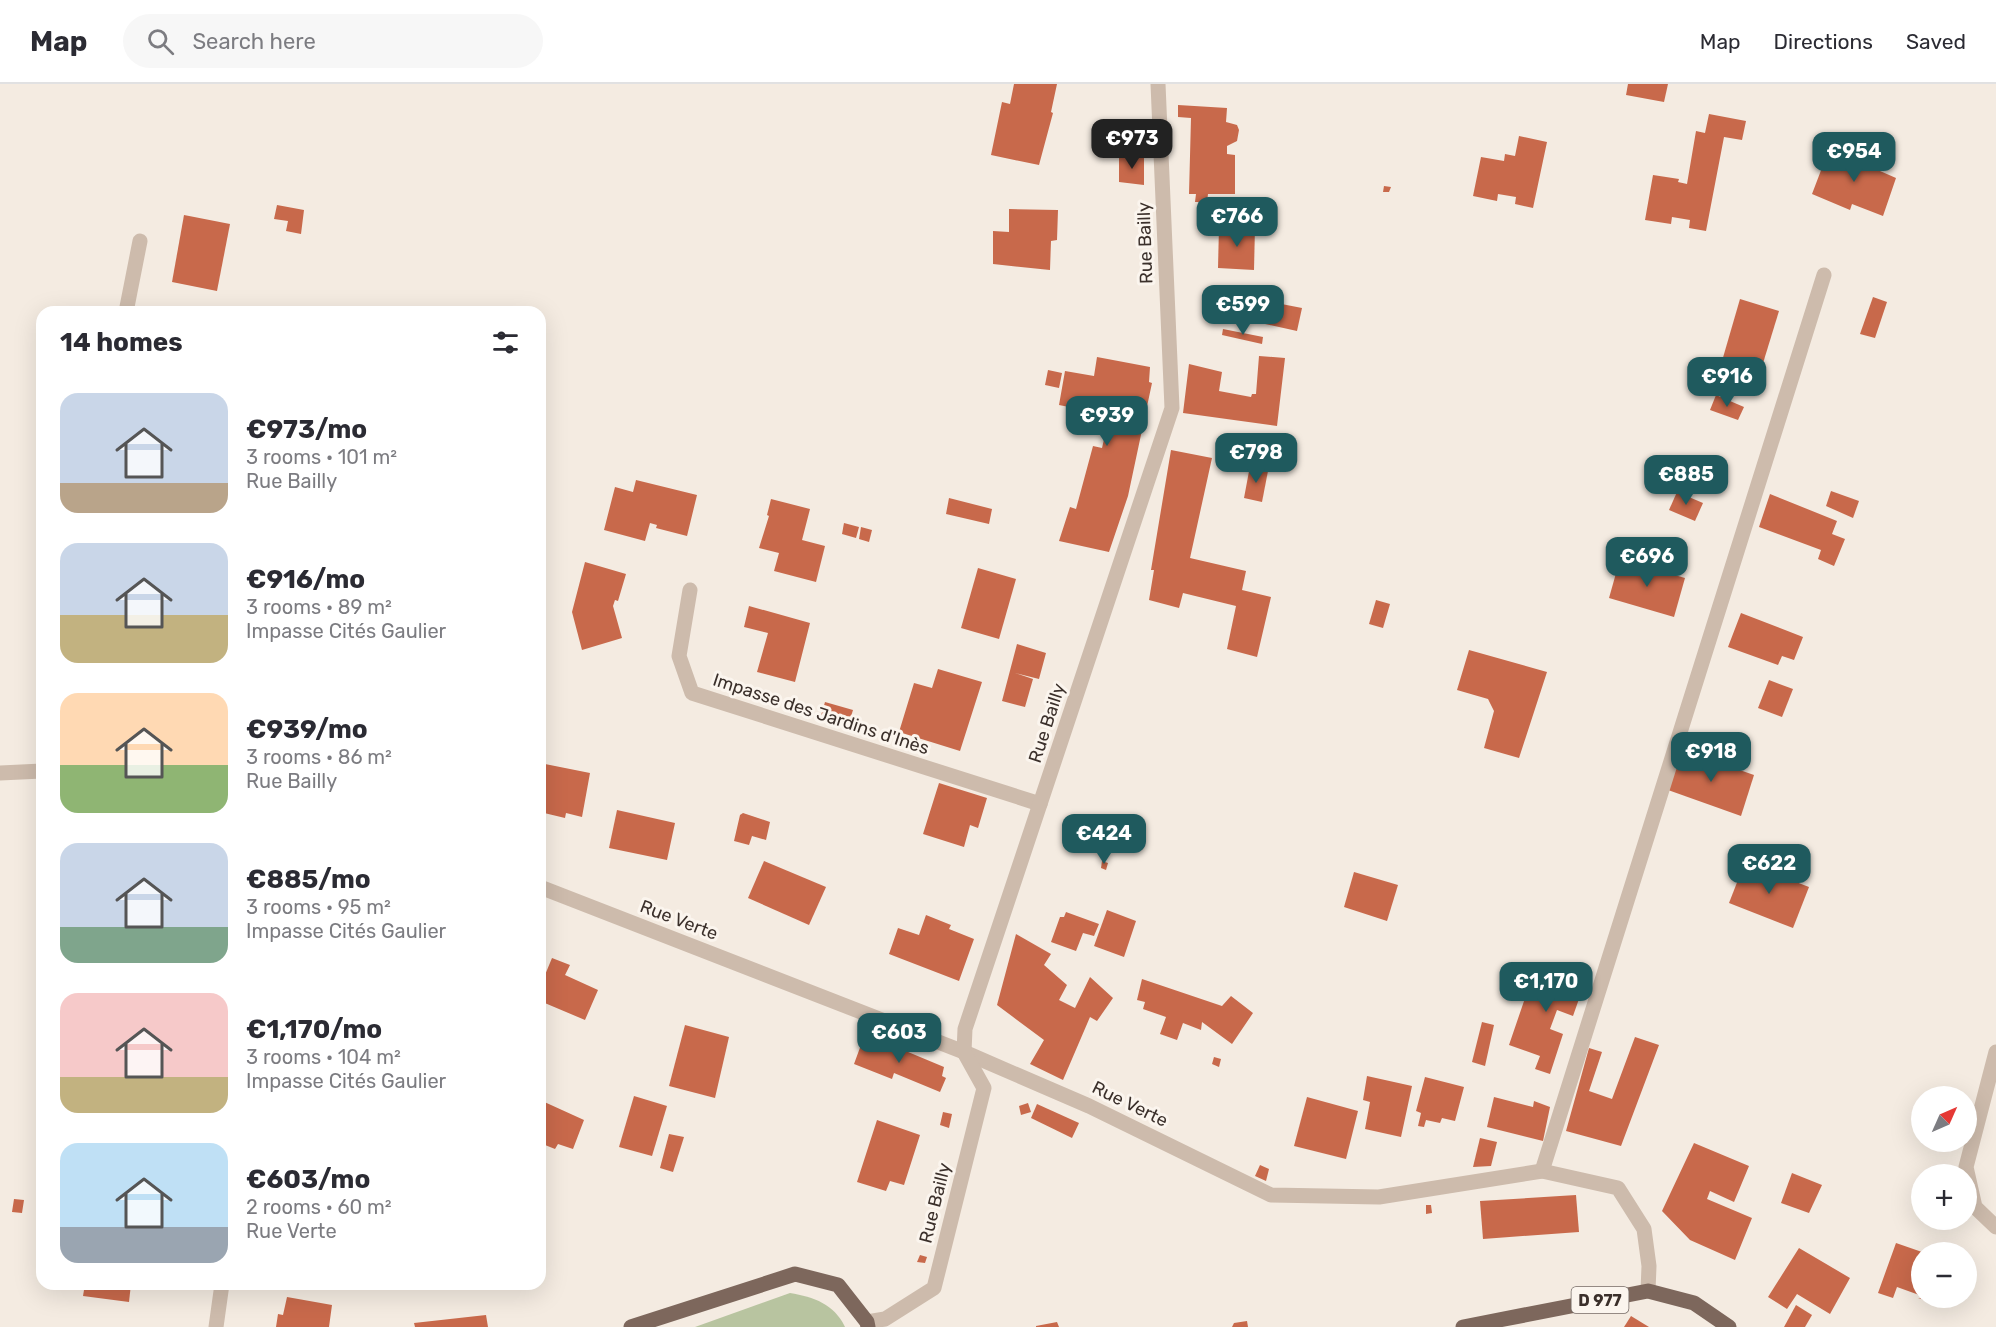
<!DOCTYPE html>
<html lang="en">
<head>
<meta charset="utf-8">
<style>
  body { margin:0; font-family:Rubik,sans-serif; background:#f7f7f7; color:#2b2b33; height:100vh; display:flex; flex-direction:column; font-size:22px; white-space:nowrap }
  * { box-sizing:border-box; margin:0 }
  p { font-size:20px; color:#7c7c81 }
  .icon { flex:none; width:33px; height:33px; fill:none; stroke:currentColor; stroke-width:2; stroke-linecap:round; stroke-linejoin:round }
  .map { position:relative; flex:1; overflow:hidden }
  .sheet { position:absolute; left:36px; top:222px; width:510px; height:984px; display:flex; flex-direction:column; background:#fff; border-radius:18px; box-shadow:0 6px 24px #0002 }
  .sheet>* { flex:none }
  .needle { width:39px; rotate:45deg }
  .controls { position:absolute; left:1911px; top:1002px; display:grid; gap:12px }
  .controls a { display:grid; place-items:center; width:66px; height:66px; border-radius:50%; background:#fff; box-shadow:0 6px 24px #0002; font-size:30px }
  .price { position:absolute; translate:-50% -51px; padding:0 14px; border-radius:12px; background:#1f5a5e; color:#fff; font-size:20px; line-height:39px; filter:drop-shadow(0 2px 3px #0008) }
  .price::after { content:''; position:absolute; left:50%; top:36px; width:18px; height:14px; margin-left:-9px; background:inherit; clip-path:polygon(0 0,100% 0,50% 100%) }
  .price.current { background:#222; color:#fff }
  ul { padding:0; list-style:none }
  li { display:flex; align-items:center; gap:18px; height:150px; padding:0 24px }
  li span { display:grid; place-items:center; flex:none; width:168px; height:120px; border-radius:18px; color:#555 }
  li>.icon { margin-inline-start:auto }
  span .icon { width:72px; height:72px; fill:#fffc; stroke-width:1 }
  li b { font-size:26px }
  h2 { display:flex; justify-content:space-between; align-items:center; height:72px; padding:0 24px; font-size:26px }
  header { display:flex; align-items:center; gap:36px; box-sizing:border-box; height:84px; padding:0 30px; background:#fff; border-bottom:2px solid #e1e1e2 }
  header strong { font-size:28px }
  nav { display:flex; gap:33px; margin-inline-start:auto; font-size:21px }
  .search { width:420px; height:54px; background:#f7f7f7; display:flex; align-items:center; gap:15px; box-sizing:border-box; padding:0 21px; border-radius:33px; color:#7c7c81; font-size:22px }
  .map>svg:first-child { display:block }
</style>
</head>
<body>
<header>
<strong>Map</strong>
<div class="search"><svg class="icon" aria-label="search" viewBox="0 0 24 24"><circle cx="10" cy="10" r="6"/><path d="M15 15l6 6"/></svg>Search here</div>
<nav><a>Map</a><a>Directions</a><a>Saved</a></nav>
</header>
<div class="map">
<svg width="1996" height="1243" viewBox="0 0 1996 1243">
  <rect width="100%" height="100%" fill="#f4ebe1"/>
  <path fill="#b8c4a0" d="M790,1209C814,1213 834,1220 845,1243H695Z"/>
  <g fill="#c8694b">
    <path d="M1014,0H1057L1051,28L1053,29L1039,81L991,71L1002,18L1010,20Z"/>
    <path d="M1628,0H1668L1664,18L1626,11Z"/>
    <path d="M1178,21L1227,24L1226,38L1237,41L1239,46L1237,57L1227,62V70L1235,71V110H1208L1207,118H1195L1196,110H1189L1191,34L1178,33Z"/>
    <path d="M1709,30L1746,37L1742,56L1724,53L1706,147L1689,144L1690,136L1672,133L1671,140L1645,136L1653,91L1679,95L1678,98L1687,100L1696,47L1705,49Z"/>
    <path d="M1519,52L1547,58L1533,124L1515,120L1516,113L1498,110L1497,117L1473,112L1481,73L1504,77L1505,70L1515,72Z"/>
    <path d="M1845,66L1882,80L1880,87L1896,94L1883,132L1852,120L1850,126L1812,110L1828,68L1843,73Z"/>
    <path d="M1119,71L1144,72V101L1119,98Z"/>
    <path d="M1384,102L1391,103L1389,108H1383Z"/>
    <path d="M277,121L304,126L301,150L286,147L288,137L274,135Z"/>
    <path d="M1009,125L1058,126L1057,156L1051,157L1050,186L993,180V147L1009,148Z"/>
    <path d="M184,131L230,140L217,207L172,198Z"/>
    <path d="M1219,143H1255L1254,186L1218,184Z"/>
    <path d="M1246,213L1302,224L1297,247L1242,235Z"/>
    <path d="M1873,213L1887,218L1875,254L1860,250Z"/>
    <path d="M1740,215L1779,227L1760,289L1722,277Z"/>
    <path d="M1223,245L1263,253L1262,260L1222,251Z"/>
    <path d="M1259,272L1285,274L1277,342L1183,329L1189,280L1222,288L1219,307L1251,313L1252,310H1256Z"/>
    <path d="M1097,273L1150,283L1149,298L1152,299L1128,412L1109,468L1059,457L1070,423L1076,425L1093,362L1102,364L1109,334L1098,332L1099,329L1059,321L1065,287L1094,292Z"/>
    <path d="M1048,286L1062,289L1059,304L1045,301Z"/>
    <path d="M1716,311L1744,323L1738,336L1710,326Z"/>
    <path d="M1171,366L1212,374L1190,474L1246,487L1242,506L1271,513L1257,573L1227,565L1236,522L1183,509L1179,524L1149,516L1154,486H1151Z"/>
    <path d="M1691,378L1708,384L1703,397L1687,390Z"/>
    <path d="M1250,382L1268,387L1262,418L1244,414Z"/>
    <path d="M636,396L697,411L687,452L656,444L657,441L650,439L645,457L604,446L615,403L633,408Z"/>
    <path d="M1831,407L1859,417L1853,434L1826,422Z"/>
    <path d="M1677,408L1703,419L1695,437L1669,426Z"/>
    <path d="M1770,410L1837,437L1832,450L1845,455L1834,482L1818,475L1821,466L1759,443Z"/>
    <path d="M949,414L992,425L989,440L946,430Z"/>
    <path d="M771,415L810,425L802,456L825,462L816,498L774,487L779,469L759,464L769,432L767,431Z"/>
    <path d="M844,439L859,443L856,454L842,450Z"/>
    <path d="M861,443L872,446L869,458L859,455Z"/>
    <path d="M1620,475L1685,494L1674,533L1609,514Z"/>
    <path d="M585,478L626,490L618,517L615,516L613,522L622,554L582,566L572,528Z"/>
    <path d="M978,484L1016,495L999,555L961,544Z"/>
    <path d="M1376,516L1390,520L1383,544L1369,540Z"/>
    <path d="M749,522L810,539L795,598L757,588L768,549L744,543Z"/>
    <path d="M1741,529L1803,553L1794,576L1782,572L1778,581L1728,563Z"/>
    <path d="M1017,560L1046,569L1039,595L1015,589L1033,595L1025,623L1002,617Z"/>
    <path d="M1469,566L1547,588L1519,674L1484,664L1494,627L1488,615L1457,606Z"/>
    <path d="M938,585L982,598L960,667L899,648L914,599L932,604Z"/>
    <path d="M1769,596L1793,605L1782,633L1758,624Z"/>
    <path d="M825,618L853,626L848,642L820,635Z"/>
    <path d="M1682,666L1754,691L1741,732L1668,706Z"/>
    <path d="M540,679L590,689L582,733L566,729L565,734L540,728Z"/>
    <path d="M939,699L987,714L978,744L970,741L964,763L923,750Z"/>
    <path d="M617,726L675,739L667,776L609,764Z"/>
    <path d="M743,729L770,738L766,756L752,752L749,761L734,757L740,731Z"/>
    <path d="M764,777L826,803L809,841L748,814Z"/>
    <path d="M1102,777L1108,779L1106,786L1101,784Z"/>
    <path d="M1745,778L1809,803L1793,844L1729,819Z"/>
    <path d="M1354,788L1398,801L1387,837L1344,823Z"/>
    <path d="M1107,826L1136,837L1124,873L1094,862Z"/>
    <path d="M1066,828L1099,840L1094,852L1083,849L1076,867L1051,858L1060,833H1064Z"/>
    <path d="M926,831L951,841L949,845L974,855L959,897L889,870L898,844L919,851Z"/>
    <path d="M1016,850L1051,870L1044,881L1067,901L1059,916L1075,924L1090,893L1113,914L1097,937L1090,933L1063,996L1030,980L1044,956L997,921Z"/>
    <path d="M552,874L570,881L565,891L598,906L585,936L540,917V903Z"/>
    <path d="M1537,879L1586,895L1573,932L1557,926L1550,945L1563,950L1550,990L1535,985L1540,972L1509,961Z"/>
    <path d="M1142,895L1222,922L1231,912L1253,929L1232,960L1202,938L1201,946L1183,939L1177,956L1160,950L1166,933L1143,925L1145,918L1137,916Z"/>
    <path d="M1482,938L1494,941L1485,982L1472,978Z"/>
    <path d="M685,941L729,953L715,1014L669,1002Z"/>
    <path d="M865,950L944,983L942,992L946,994L940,1008L894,989L892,995L854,980Z"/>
    <path d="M1635,953L1659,961L1621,1062L1566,1047L1589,964L1602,968L1589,1007L1612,1015Z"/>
    <path d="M1214,973L1221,975L1219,983L1212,980Z"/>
    <path d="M1367,992L1412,1002L1401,1053L1365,1045L1370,1018L1363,1016Z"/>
    <path d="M1425,993L1464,1003L1455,1037L1442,1034L1440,1039L1426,1036L1424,1043L1418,1042L1421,1029L1416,1027Z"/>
    <path d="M634,1012L667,1022L652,1072L619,1063Z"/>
    <path d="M1307,1013L1358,1027L1346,1075L1294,1062Z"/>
    <path d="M1494,1013L1533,1023L1534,1017L1550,1023L1543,1057L1487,1043Z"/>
    <path d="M40,1014H42V1031L38,1030Z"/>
    <path d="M540,1016L584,1036L573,1065L558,1060L555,1065L540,1059Z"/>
    <path d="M1028,1019L1031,1028L1021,1031L1019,1022Z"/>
    <path d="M1037,1020L1079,1039L1072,1054L1031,1034Z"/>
    <path d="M943,1028L952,1030L949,1044L940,1041Z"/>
    <path d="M877,1036L920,1051L904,1101L890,1097L886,1107L857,1098Z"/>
    <path d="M669,1050L684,1053L673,1088L660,1084Z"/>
    <path d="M1480,1054L1497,1058L1491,1082L1473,1083Z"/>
    <path d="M1694,1059L1749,1082L1734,1118L1710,1107L1707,1115L1752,1134L1735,1176L1690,1156L1662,1127Z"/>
    <path d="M1260,1081L1269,1085L1266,1097L1255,1092Z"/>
    <path d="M1792,1089L1822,1101L1809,1129L1781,1119Z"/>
    <path d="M1576,1111L1579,1148L1483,1155L1480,1117Z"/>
    <path d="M14,1115L24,1116L22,1129L12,1128Z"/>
    <path d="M1426,1121H1431L1432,1129L1426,1130Z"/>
    <path d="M1896,1159L1922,1168V1212L1897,1203L1893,1214L1878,1209Z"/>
    <path d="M1799,1164L1850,1194L1830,1230L1797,1210L1787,1225L1768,1213Z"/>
    <path d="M920,1171L927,1173L925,1179L917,1178Z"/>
    <path d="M85,1200H131L129,1218L83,1212Z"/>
    <path d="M287,1213L332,1221L329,1243H276L278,1230L283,1231Z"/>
    <path d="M1918,1214H1938L1936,1219Z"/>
    <path d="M1796,1221L1812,1231L1805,1243H1784Z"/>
    <path d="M486,1231L488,1243H415L414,1239Z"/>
    <path d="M1631,1232L1649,1243H1624Z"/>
    <path d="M1247,1237L1248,1243H1232L1234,1239Z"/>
    <path d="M1057,1238L1059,1243H1036V1242Z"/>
  </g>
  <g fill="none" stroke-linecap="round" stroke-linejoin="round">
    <g stroke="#cdbbac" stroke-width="15">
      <path d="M126,228L140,157"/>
      <path d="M690,506L679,572L692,609L1040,720"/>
      <path d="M0,689L42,687"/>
      <path d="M540,803L964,968L1089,1022L1271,1111L1379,1113L1542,1087L1618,1104L1644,1145L1649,1182L1648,1207"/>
      <path d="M1996,968L1966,1083L1975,1123L1996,1143"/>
      <path d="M1542,1087L1824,191"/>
      <path d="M867,1238L885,1235L934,1204L984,1004L964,968L965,945L1172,324L1158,0"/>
      <path d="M216,1243L222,1200"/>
    </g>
    <g stroke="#7d675c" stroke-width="15">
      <path d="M631,1243L795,1190L838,1201L867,1238L868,1243"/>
      <path d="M1463,1243L1648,1207L1694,1219L1729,1243"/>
    </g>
  </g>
  <g text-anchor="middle" stroke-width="6" stroke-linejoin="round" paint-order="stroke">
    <rect fill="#fbf5ee" stroke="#756b66" stroke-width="1.5" x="1571.5" y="1203" width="57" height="26" rx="4.5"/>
    <g font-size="16" font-weight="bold" fill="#3b302b">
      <text x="1600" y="1222">D 977</text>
    </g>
    <g font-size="18" fill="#3b302b" stroke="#fbf5ee">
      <text transform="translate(1145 159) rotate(-92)" y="6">Rue Bailly</text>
      <text transform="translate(821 630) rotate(18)" y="6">Impasse des Jardins d'Inès</text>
      <text transform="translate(1047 639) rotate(-72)" y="6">Rue Bailly</text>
      <text transform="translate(679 836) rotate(21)" y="6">Rue Verte</text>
      <text transform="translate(1130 1020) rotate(26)" y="6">Rue Verte</text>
      <text transform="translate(935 1119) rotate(-76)" y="6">Rue Bailly</text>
    </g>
  </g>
</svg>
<div class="controls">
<a><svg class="needle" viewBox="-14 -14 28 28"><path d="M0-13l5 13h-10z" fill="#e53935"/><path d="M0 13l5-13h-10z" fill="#7c7c81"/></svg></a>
<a>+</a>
<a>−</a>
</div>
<b class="price current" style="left:1132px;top:86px">€973</b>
<b class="price" style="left:1854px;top:99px">€954</b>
<b class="price" style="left:1237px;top:164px">€766</b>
<b class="price" style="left:1243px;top:252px">€599</b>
<b class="price" style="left:1727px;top:324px">€916</b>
<b class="price" style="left:1107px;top:363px">€939</b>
<b class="price" style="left:1256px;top:400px">€798</b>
<b class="price" style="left:1686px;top:422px">€885</b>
<b class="price" style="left:1647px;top:504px">€696</b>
<b class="price" style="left:1711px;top:699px">€918</b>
<b class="price" style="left:1104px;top:781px">€424</b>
<b class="price" style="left:1769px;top:811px">€622</b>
<b class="price" style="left:1546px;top:929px">€1,170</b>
<b class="price" style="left:899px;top:980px">€603</b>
<section class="sheet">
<h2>14 homes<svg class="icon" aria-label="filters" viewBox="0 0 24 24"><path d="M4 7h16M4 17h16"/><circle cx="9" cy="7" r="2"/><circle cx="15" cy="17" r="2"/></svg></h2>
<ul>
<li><span style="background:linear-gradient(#c9d6e8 75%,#b9a48a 0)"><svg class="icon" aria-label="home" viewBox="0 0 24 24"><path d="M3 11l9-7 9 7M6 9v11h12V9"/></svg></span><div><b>€973/mo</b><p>3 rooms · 101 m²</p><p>Rue Bailly</p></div></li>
<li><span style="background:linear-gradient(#c9d6e8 60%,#c2b280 0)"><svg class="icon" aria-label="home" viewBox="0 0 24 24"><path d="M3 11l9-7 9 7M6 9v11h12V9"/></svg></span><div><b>€916/mo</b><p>3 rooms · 89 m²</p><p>Impasse Cités Gaulier</p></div></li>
<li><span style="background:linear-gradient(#ffd9b3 60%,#8fb573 0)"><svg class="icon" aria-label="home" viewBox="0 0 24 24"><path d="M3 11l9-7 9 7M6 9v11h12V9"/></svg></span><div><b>€939/mo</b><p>3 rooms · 86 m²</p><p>Rue Bailly</p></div></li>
<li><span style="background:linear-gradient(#c9d6e8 70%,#7fa58c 0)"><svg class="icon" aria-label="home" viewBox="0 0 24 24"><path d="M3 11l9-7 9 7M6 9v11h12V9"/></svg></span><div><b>€885/mo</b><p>3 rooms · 95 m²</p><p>Impasse Cités Gaulier</p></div></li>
<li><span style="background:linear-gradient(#f6c9c9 70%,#c2b280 0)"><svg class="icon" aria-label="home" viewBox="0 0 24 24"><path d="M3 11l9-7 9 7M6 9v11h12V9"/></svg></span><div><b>€1,170/mo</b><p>3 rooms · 104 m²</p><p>Impasse Cités Gaulier</p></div></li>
<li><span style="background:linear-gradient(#bfe0f5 70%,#9aa5b1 0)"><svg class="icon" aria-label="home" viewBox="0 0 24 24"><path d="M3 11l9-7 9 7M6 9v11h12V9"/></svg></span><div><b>€603/mo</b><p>2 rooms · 60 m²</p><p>Rue Verte</p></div></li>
</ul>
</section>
</div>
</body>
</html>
